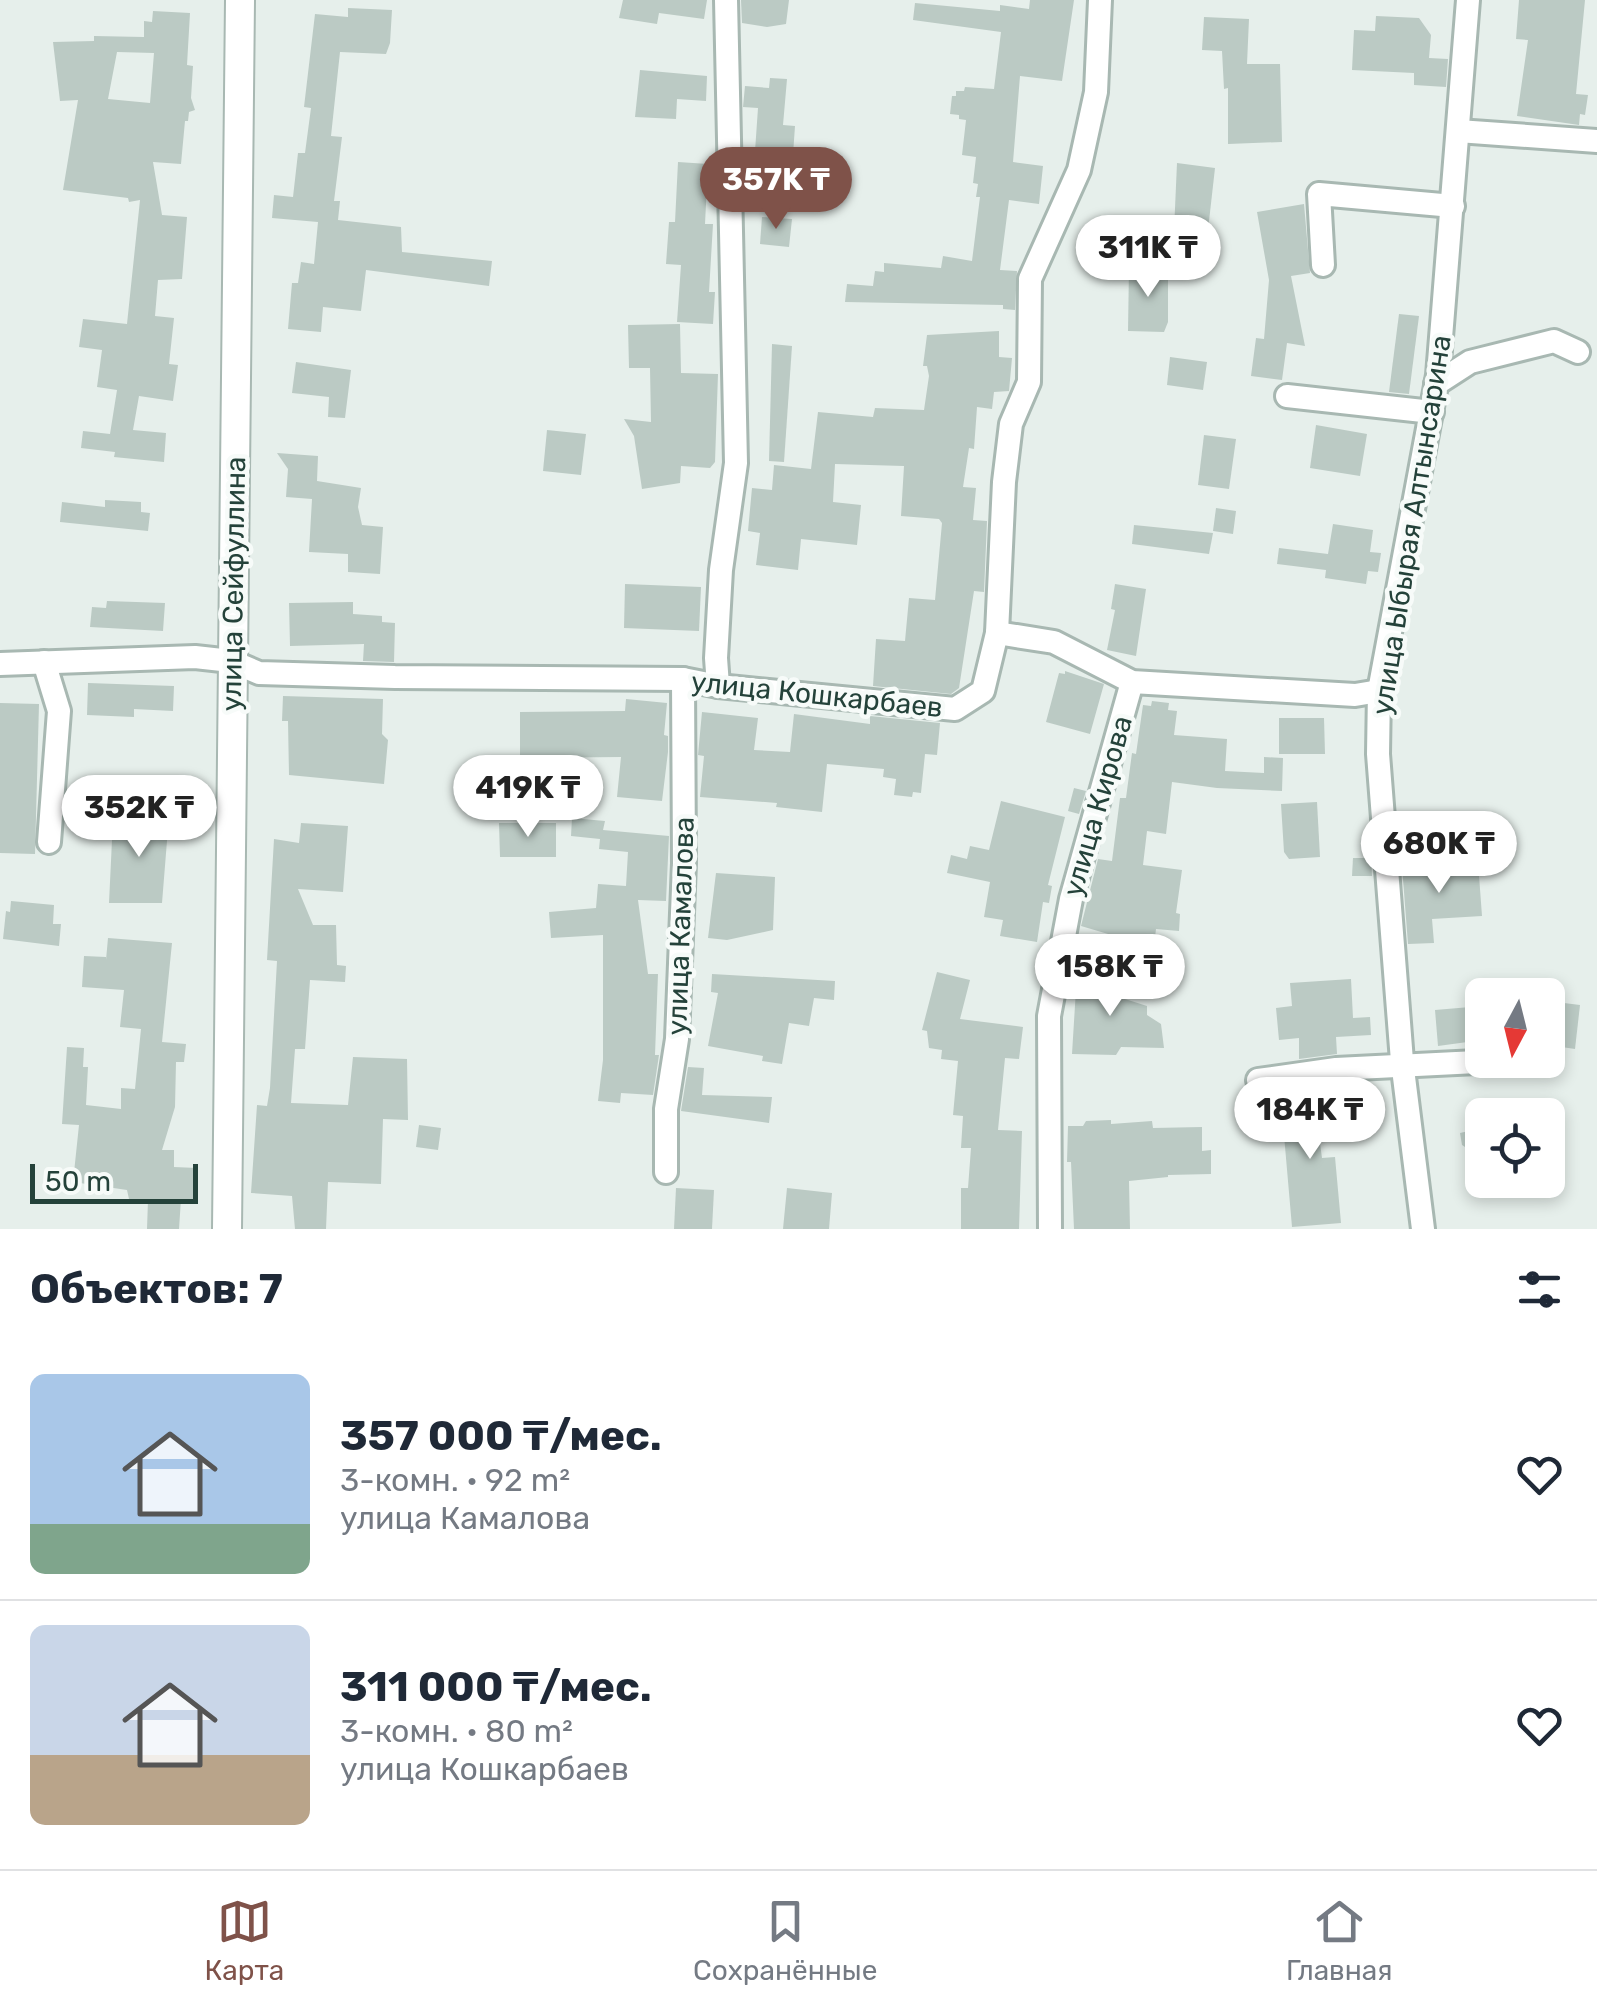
<!DOCTYPE html>
<html lang="ru">
<head>
<meta charset="utf-8">
<style>
  body { margin:0; font-family:Rubik,sans-serif; background:#f6f6f7; color:#1f2937; height:100vh; display:flex; flex-direction:column; font-size:38px; white-space:nowrap }
  * { box-sizing:border-box; margin:0 }
  p { font-size:32px; color:#747a83 }
  .icon { flex:none; width:55px; height:55px; fill:none; stroke:currentColor; stroke-width:2; stroke-linecap:round; stroke-linejoin:round }
  .map { position:relative; height:1229px; overflow:hidden }
  .panel { display:flex; flex-direction:column; background:#fff; flex:1 }
  .panel>* { flex:none }
  .needle { width:65px; rotate:187deg }
  .fabs { position:absolute; left:1465px; top:978px; display:grid; gap:20px }
  .fabs a { display:grid; place-items:center; width:100px; height:100px; border-radius:15px; background:#fff; box-shadow:0 5px 15px #0003; font-size:50px }
  .scale { position:absolute; left:30px; bottom:25px; width:168px; box-sizing:border-box; padding-left:10px; border:5px solid #24423a; border-top:0; font-size:28px; line-height:35px; white-space:nowrap; color:#24423a; -webkit-text-stroke:8px #f7fbf9; paint-order:stroke }
  .price { position:absolute; translate:-50% -85px; padding:0 22px; border-radius:35px; background:#fff; color:#222; font-size:32px; line-height:65px; filter:drop-shadow(0 2px 5px #0008) }
  .price::after { content:''; position:absolute; left:50%; top:60px; width:30px; height:22px; margin-left:-15px; background:inherit; clip-path:polygon(0 0,100% 0,50% 100%) }
  .price.active { background:#7f5249; color:#fff }
  ul { padding:0; list-style:none }
  li { display:flex; align-items:center; gap:30px; height:250px; padding:0 30px }
  li+li { border-top:2px solid #e0e1e3 }
  li span { display:grid; place-items:center; flex:none; width:280px; height:200px; border-radius:15px; color:#555 }
  li>.icon { margin-inline-start:auto }
  span .icon { width:120px; height:120px; fill:#fffc; stroke-width:1 }
  li b { font-size:42px }
  h2 { display:flex; justify-content:space-between; align-items:center; height:120px; padding:0 30px; font-size:42px }
  .tabs { display:flex; justify-content:space-around; align-items:center; height:140px; border-top:2px solid #e0e1e3; background:#fff; font-size:28px; color:#747a83 }
  .tabs a { display:grid; justify-items:center; gap:5px }
  .tabs .active { color:#7f5249 }
  .map>svg:first-child { display:block }
</style>
</head>
<body>
<div class="map">
<svg width="1597" height="1229" viewBox="0 0 1597 1229">
  <rect width="100%" height="100%" fill="#e6efeb"/>
  <g fill="#bbcac4" fill-rule="evenodd">
    <path d="M623,0H707L704,19L659,13L657,24L619,18Z"/>
    <path d="M741,0H789L786,24L767,27L742,23Z"/>
    <path d="M1030,0H1074L1062,81L1020,76L1013,162L1043,166L1039,204L1009,200L1000,270L1017,271L1015,310L1003,309V305L845,302L847,284L873,286L875,271L884,272V263L941,268L943,256L972,261L980,197H976L978,184L973,183L976,157L962,155L966,120L959,119V115L950,114L952,96H956V91H964L965,87L994,89L1001,32L913,20L915,3L1000,11V5L1029,9Z"/>
    <path d="M1519,0H1585L1576,94L1588,95L1585,115L1580,114L1579,125L1517,116L1528,40L1516,39Z"/>
    <path d="M348,8L392,10L390,43L386,54L340,52L331,136L342,137L334,201H340L338,220L401,227L402,252L492,261L489,286L366,270L361,311L323,307L321,332L288,329L292,283H298L301,262L314,264L318,222L272,218L274,195L293,197L298,153H305L311,108L304,107L315,14L348,17Z"/>
    <path d="M153,11L190,13L187,65L193,66L191,98L195,110L189,112L188,121H185L181,164L153,162L162,215L187,217L182,279L158,280L155,316L174,318L169,364L178,365L173,401L139,396L133,430L166,433L164,462L114,457L115,452L81,448L83,431L110,434L117,390L97,387L102,350L79,347L83,319L127,324L140,200L129,202L128,198L63,190L78,100L60,101L53,42L94,41V36L144,37V21L152,22ZM117,52L154,53L150,103L108,99Z"/>
    <path d="M1376,16L1419,18L1431,35L1429,58L1448,59L1446,87L1414,85V73L1352,70L1354,30L1375,31Z"/>
    <path d="M1204,17L1249,19L1247,64H1280L1282,142L1228,144V88L1224,89L1222,51L1202,50Z"/>
    <path d="M640,70L707,76L706,101L677,99L676,119L635,117Z"/>
    <path d="M770,78L787,79L783,125L795,126L791,183L753,180L758,108L743,107L745,86L769,88Z"/>
    <path d="M678,162L708,164L705,224H713L709,292H715L713,324L677,322L681,265L666,264L669,222H675Z"/>
    <path d="M1177,163L1215,168L1208,230L1174,231Z"/>
    <path d="M1304,204L1310,273L1291,276L1305,346L1287,343L1282,380L1251,376L1256,338L1264,339L1269,280L1257,212Z"/>
    <path d="M762,217L792,219L789,247L760,244Z"/>
    <path d="M1129,268H1168V322L1164,332L1128,331Z"/>
    <path d="M1399,314L1419,316L1409,394L1389,392Z"/>
    <path d="M680,324L681,373L718,374L715,462L710,468L681,466L680,483L642,489L634,436L624,419L651,422L650,368H629L628,325Z"/>
    <path d="M999,331V357L1012,358L1009,391L994,392L992,409L977,407L974,449L969,448L963,487L976,488L973,520L987,521L984,592L974,591L959,688L951,694L873,686L876,639L905,641L909,598L935,600L942,523L939,519L901,516L904,466L835,464L833,502L861,505L857,545L801,539L798,570L756,565L760,533L748,531L752,488L772,490L774,465L811,469L818,412L873,417L875,408L924,410L929,376L927,366H923L927,335Z"/>
    <path d="M772,344L792,346L784,462L769,461Z"/>
    <path d="M1170,357L1207,362L1203,390L1167,385Z"/>
    <path d="M296,362L351,370L345,418L328,417L329,397L292,393Z"/>
    <path d="M1316,425L1367,434L1360,476L1310,468Z"/>
    <path d="M547,430L586,434L581,475L543,471Z"/>
    <path d="M1204,435L1236,439L1229,489L1198,485Z"/>
    <path d="M277,453L318,456L317,481L361,488L358,507L362,525L383,527L380,574L348,572V554L309,552L312,499L286,497L288,469Z"/>
    <path d="M105,500L141,502V512L150,513L148,531L60,522L62,502L105,507Z"/>
    <path d="M1216,508L1236,511L1233,534L1213,531Z"/>
    <path d="M1333,524L1373,530L1370,552L1381,553L1378,572L1368,571L1366,584L1325,578L1326,570L1277,564L1279,548L1328,554Z"/>
    <path d="M1134,525L1213,533L1209,554L1132,544Z"/>
    <path d="M625,584L701,587L699,631L624,628Z"/>
    <path d="M1115,584L1146,589L1136,656L1107,650L1115,610L1111,609Z"/>
    <path d="M107,601L165,603L163,631L90,627L92,607L106,608Z"/>
    <path d="M353,602V614L382,616V622L395,623L394,662L363,661L364,644L290,646L289,603Z"/>
    <path d="M1065,671L1104,684L1090,734L1046,722L1059,673L1065,674Z"/>
    <path d="M88,683L174,686L173,711L134,709V717L87,715Z"/>
    <path d="M283,696L383,699L382,734L388,740L384,784L289,775L288,721H282Z"/>
    <path d="M626,699L667,703L664,735L668,736V752L662,801L617,797L621,757L520,758V712L625,711Z"/>
    <path d="M1152,701L1169,703L1168,710L1177,711L1174,735L1227,739L1225,771L1264,773V757L1283,758L1282,791L1217,788L1172,782L1166,834L1147,831L1143,865L1182,870L1176,913L1180,914L1179,931L1156,929L1154,946L1142,945V948L1125,946V939L1081,926L1098,859L1112,861L1120,798H1126L1132,753L1136,754L1143,705L1151,706Z"/>
    <path d="M0,703L39,704L35,854L0,853Z"/>
    <path d="M702,712L758,718L754,750L790,752L794,714L870,724V716L940,723L937,755L925,754L921,793L913,792L912,797L894,795L896,779L883,777L884,769L827,764L822,812L776,807L777,803L700,797L704,756L698,755Z"/>
    <path d="M1279,718H1324L1325,754H1279Z"/>
    <path d="M1074,788L1086,791L1079,814L1068,811Z"/>
    <path d="M1001,801L1065,817L1048,885L1052,886L1049,903L1043,902L1037,942L1000,936L1003,920L984,917L990,882L947,873L951,855L967,859L970,846L989,850Z"/>
    <path d="M1317,802L1320,857L1289,859L1284,852L1281,804Z"/>
    <path d="M142,815L169,816L162,903H109L113,819L142,820Z"/>
    <path d="M572,818L605,821L603,830L669,836L666,901L638,900L648,974H658L655,1055H659L653,1095L621,1093L620,1103L598,1101L603,1060V935L551,938L549,912L596,908L598,884L626,886L628,852L599,849L600,839L571,836Z"/>
    <path d="M301,823L348,826L343,892L298,889L313,925H336L337,965L346,966L345,982L310,980L305,1049H295L291,1103L348,1105L353,1057L407,1059L408,1120L383,1119L381,1184L328,1182L326,1229H295L292,1196L251,1193L257,1105L267,1106L270,1088L277,961L267,960L274,839L299,843Z"/>
    <path d="M499,823H556V857H500Z"/>
    <path d="M1353,858H1371L1372,876H1352Z"/>
    <path d="M1478,862L1482,916L1432,919L1434,943L1408,944L1402,866Z"/>
    <path d="M716,873L775,877L773,930L727,940L708,938Z"/>
    <path d="M11,901L54,905L53,924H61L59,946L3,939L6,911L10,912Z"/>
    <path d="M108,938L172,943L162,1042L186,1044L184,1062H176L175,1107L162,1150H174V1167L197,1168L196,1200L181,1199L179,1229H147L148,1200L129,1199L127,1190L73,1182L79,1125L62,1124L67,1047L84,1048L83,1067H88L86,1105L121,1109V1088L135,1089L141,1029L120,1027L124,990L82,987L84,956L106,957V960Z"/>
    <path d="M937,972L970,980L960,1019L1023,1027L1019,1059L1005,1058L998,1130L1022,1131L1019,1229H961V1188H968L971,1148H961L963,1116L953,1115L958,1061L941,1059L942,1050L929,1048L927,1031L922,1030Z"/>
    <path d="M1077,973L1127,980L1125,999L1147,1006V1015L1161,1024L1164,1048L1121,1047L1116,1055L1072,1054Z"/>
    <path d="M712,974L835,981L834,1000L814,998L809,1026L789,1023L782,1064L762,1061L763,1056L708,1046L718,993L711,992Z"/>
    <path d="M1351,979L1353,1018L1370,1017L1371,1035L1336,1037L1337,1054L1299,1059V1038L1279,1040L1276,1008L1292,1006L1290,983Z"/>
    <path d="M1548,1001L1580,1005L1575,1049L1548,1045Z"/>
    <path d="M1482,1006V1040L1438,1046L1435,1010Z"/>
    <path d="M688,1067L704,1068L702,1095L772,1097L769,1123L681,1111Z"/>
    <path d="M1326,1086L1330,1112L1316,1114L1322,1158L1335,1157L1341,1223L1292,1227L1284,1135H1292L1286,1091Z"/>
    <path d="M1111,1120V1124L1152,1121L1153,1128L1202,1127V1151L1211,1150V1174L1168,1175V1177L1129,1181L1130,1229H1074L1071,1162H1067L1068,1126H1083L1086,1121Z"/>
    <path d="M419,1125L441,1128L438,1150L416,1147Z"/>
    <path d="M1482,1128V1158L1462,1145L1460,1133Z"/>
    <path d="M676,1188L714,1190L712,1229H674Z"/>
    <path d="M787,1188L832,1193L829,1229H783Z"/>
  </g>
  <g fill="none" stroke-linecap="round" stroke-linejoin="round">
    <defs>
      <g id="minor">
        <path d="M1458,131L1597,141"/>
        <path d="M1323,265L1319,194L1453,206"/>
        <path d="M1436,384L1470,362L1554,341L1578,352"/>
        <path d="M1287,396L1432,412"/>
        <path d="M997,633L1054,642L1132,682L1355,695L1379,691"/>
        <path d="M44,662L59,711L49,842"/>
        <path d="M0,664L195,657L231,661L259,673L395,677L683,679L718,686L955,709L983,691L997,633L1004,482L1011,424L1029,382L1030,279L1079,170L1096,92L1100,0"/>
        <path d="M718,686L716,658L721,570L736,463L726,0"/>
        <path d="M1258,1080L1336,1069L1517,1060"/>
        <path d="M666,1172V1109L677,1039L684,863L683,679"/>
        <path d="M1050,1229L1049,1016L1071,899L1132,682"/>
        <path d="M1423,1229L1402,1061L1378,754L1379,691L1438,375L1468,0"/>
      </g>
      <path id="tertiary" d="M227,1229L240,0"/>
    </defs>
    <use href="#minor" stroke="#a8b8b2" stroke-width="28"/>
    <use href="#tertiary" stroke="#a8b8b2" stroke-width="32"/>
    <use href="#minor" stroke="#fff" stroke-width="22"/>
    <use href="#tertiary" stroke="#fff" stroke-width="28"/>
  </g>
  <g text-anchor="middle" stroke-width="9" stroke-linejoin="round" paint-order="stroke">
    <g font-size="28" fill="#24423a" stroke="#f7fbf9">
      <text transform="translate(1411 525) rotate(-81)" y="10">улица Ыбырая Алтынсарина</text>
      <text transform="translate(233 584) rotate(-89)" y="10">улица Сейфуллина</text>
      <text transform="translate(817 694) rotate(6)" y="10">улица Кошкарбаев</text>
      <text transform="translate(1097 806) rotate(-74)" y="10">улица Кирова</text>
      <text transform="translate(680 926) rotate(-88)" y="10">улица Камалова</text>
    </g>
  </g>
</svg>
<div class="fabs">
<a><svg class="needle" viewBox="-14 -14 28 28"><path d="M0-13l5 13h-10z" fill="#e53935"/><path d="M0 13l5-13h-10z" fill="#747a83"/></svg></a>
<a><svg class="icon" aria-label="locate" viewBox="0 0 24 24"><circle cx="12" cy="12" r="6"/><path d="M12 2v4M12 18v4M2 12h4M18 12h4"/></svg></a>
</div>
<div class="scale">50 m</div>
<b class="price active" style="left:776px;top:232px">357K ₸</b>
<b class="price" style="left:1148px;top:300px">311K ₸</b>
<b class="price" style="left:528px;top:840px">419K ₸</b>
<b class="price" style="left:139px;top:860px">352K ₸</b>
<b class="price" style="left:1439px;top:896px">680K ₸</b>
<b class="price" style="left:1110px;top:1019px">158K ₸</b>
<b class="price" style="left:1310px;top:1162px">184K ₸</b>
</div>
<section class="panel">
<h2>Объектов: 7<svg class="icon" aria-label="filters" viewBox="0 0 24 24"><path d="M4 7h16M4 17h16"/><circle cx="9" cy="7" r="2"/><circle cx="15" cy="17" r="2"/></svg></h2>
<ul>
<li><span style="background:linear-gradient(#a9c7e8 75%,#7fa58c 0)"><svg class="icon" aria-label="home" viewBox="0 0 24 24"><path d="M3 11l9-7 9 7M6 9v11h12V9"/></svg></span><div><b>357 000 ₸/мес.</b><p>3-комн. · 92 m²</p><p>улица Камалова</p></div><svg class="icon" aria-label="heart" viewBox="0 0 24 24"><path d="M12 20l-8-8c-3-5 5-10 8-4 3-6 11-1 8 4z"/></svg></li>
<li><span style="background:linear-gradient(#c9d6e8 65%,#b9a48a 0)"><svg class="icon" aria-label="home" viewBox="0 0 24 24"><path d="M3 11l9-7 9 7M6 9v11h12V9"/></svg></span><div><b>311 000 ₸/мес.</b><p>3-комн. · 80 m²</p><p>улица Кошкарбаев</p></div><svg class="icon" aria-label="heart" viewBox="0 0 24 24"><path d="M12 20l-8-8c-3-5 5-10 8-4 3-6 11-1 8 4z"/></svg></li>
</ul>
</section>
<nav class="tabs">
<a class="active"><svg class="icon" aria-label="map" viewBox="0 0 24 24"><path d="M3 6l6-2 6 2 6-2v14l-6 2-6-2-6 2zM9 4v14M15 6v14"/></svg>Карта</a>
<a><svg class="icon" aria-label="saved" viewBox="0 0 24 24"><path d="M7 4h10v16l-5-4-5 4z"/></svg>Сохранённые</a>
<a><svg class="icon" aria-label="home" viewBox="0 0 24 24"><path d="M3 11l9-7 9 7M6 9v11h12V9"/></svg>Главная</a>
</nav>
</body>
</html>
